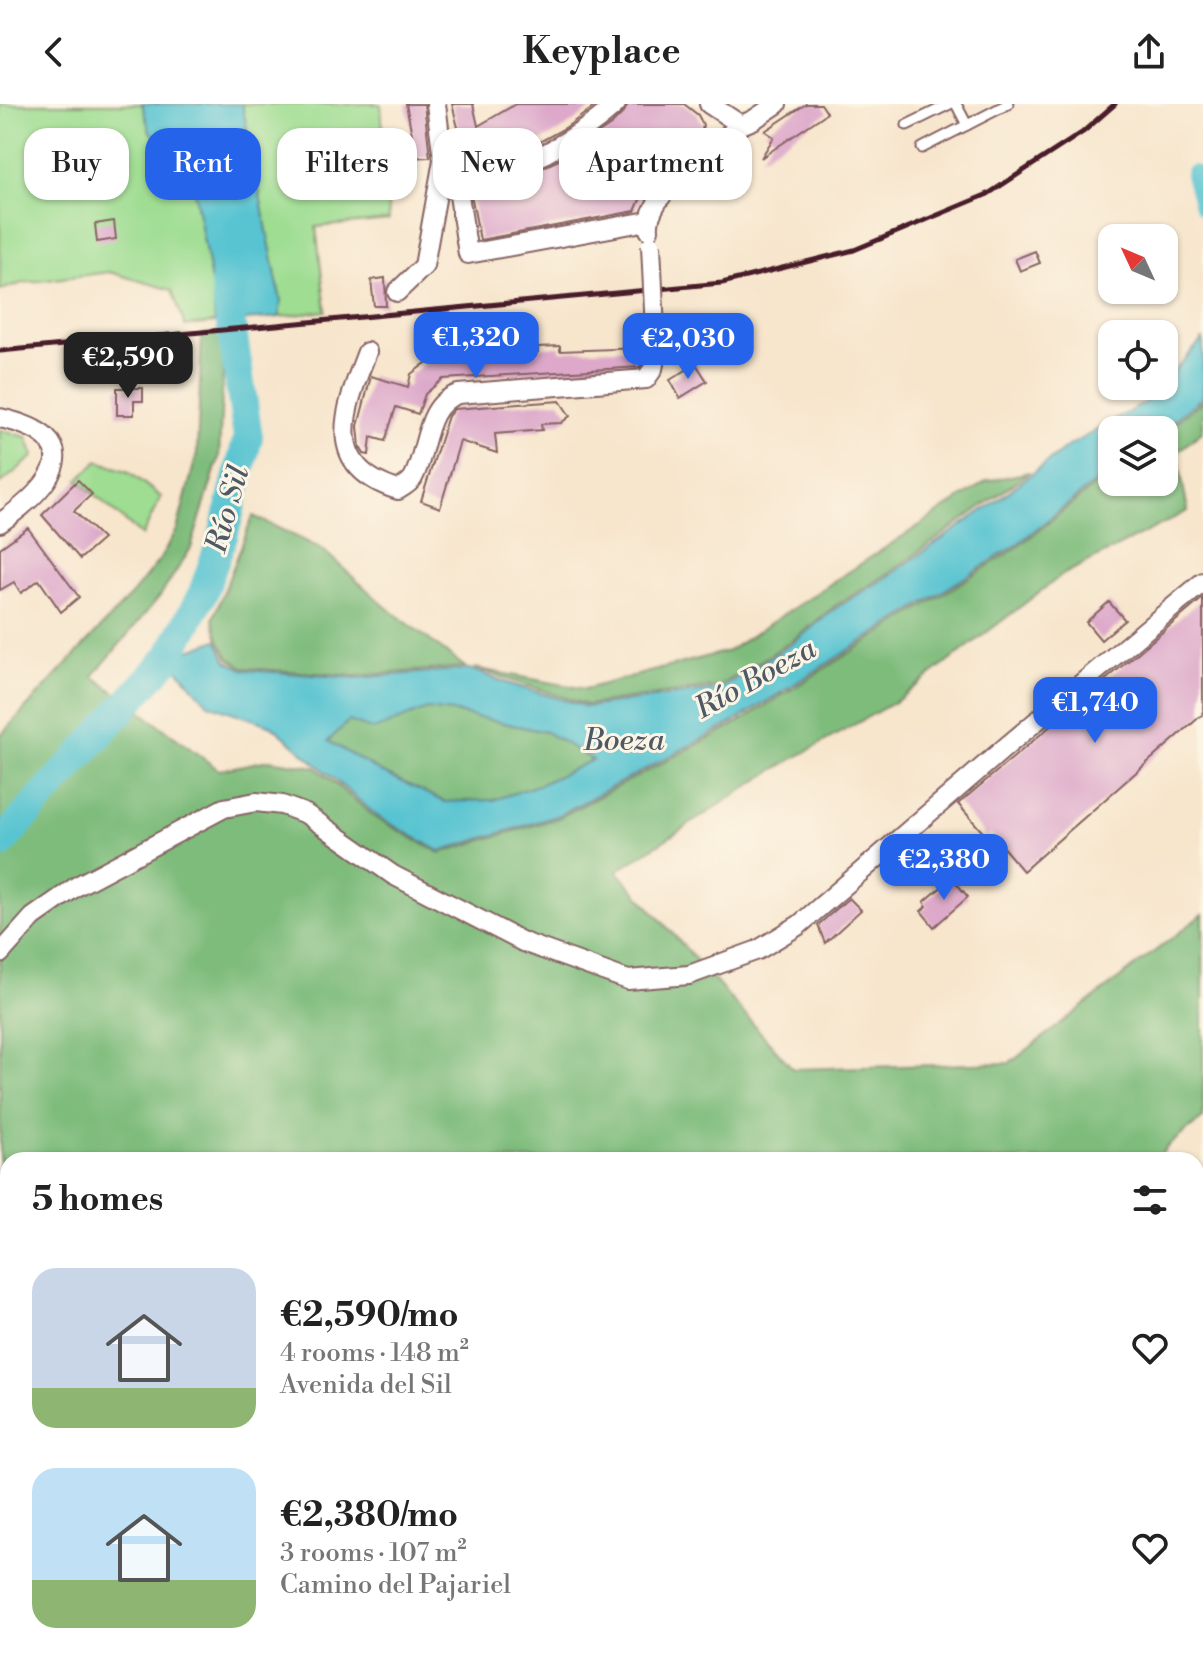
<!DOCTYPE html>
<html lang="en">
<head>
<meta charset="utf-8">
<style>
  body { margin:0; font-family:"Libre Bodoni",serif; background:#f2f2f2; color:#222; height:100vh; display:flex; flex-direction:column; font-size:30px; white-space:nowrap }
  * { box-sizing:border-box; margin:0 }
  p { font-size:26px; color:#767676 }
  .icon { flex:none; width:44px; height:44px; fill:none; stroke:currentColor; stroke-width:2; stroke-linecap:round; stroke-linejoin:round }
  .map { position:relative; flex:1; overflow:hidden }
  .panel { position:absolute; left:0px; top:1048px; width:1204px; height:512px; display:flex; flex-direction:column; background:#fff; border-radius:24px 24px 0 0; box-shadow:0 2px 6px #0004 }
  .panel>* { flex:none }
  .banner { position:absolute; left:24px; top:24px; width:800px; height:72px; display:flex; gap:16px }
  .needle { width:52px; rotate:314deg }
  .tools { position:absolute; left:1098px; top:120px; display:grid; gap:16px }
  .tools a { display:grid; place-items:center; width:80px; height:80px; border-radius:16px; background:#fff; box-shadow:0 2px 6px #0004; font-size:40px }
  .price { position:absolute; translate:-50% -68px; padding:0 18px; border-radius:16px; background:#2563eb; color:#fff; font-size:26px; line-height:52px; filter:drop-shadow(0 2px 4px #0008) }
  .price::after { content:''; position:absolute; left:50%; top:48px; width:24px; height:18px; margin-left:-12px; background:inherit; clip-path:polygon(0 0,100% 0,50% 100%) }
  .price.selected { background:#222; color:#fff }
  ul { padding:0; list-style:none }
  li { display:flex; align-items:center; gap:24px; height:200px; padding:0 32px }
  li span { display:grid; place-items:center; flex:none; width:224px; height:160px; border-radius:24px; color:#555 }
  li>.icon { margin-inline-start:auto }
  span .icon { width:96px; height:96px; fill:#fffc; stroke-width:1 }
  li b { font-size:34px }
  h2 { display:flex; justify-content:space-between; align-items:center; height:96px; padding:0 32px; font-size:34px }
  .tag { padding:0 28px; border-radius:24px; background:#fff; box-shadow:0 2px 6px #0004; font-size:28px; line-height:72px }
  .tag.selected { background:#2563eb; color:#fff }
  header { display:flex; justify-content:space-between; align-items:center; height:104px; padding:0 32px; background:#fff; font-size:36px; font-weight:800 }
  .map>svg:first-child { display:block }
</style>
</head>
<body>
<header><svg class="icon" aria-label="back" viewBox="0 0 24 24"><path d="M15 5l-7 7 7 7"/></svg>Keyplace<svg class="icon" aria-label="share" viewBox="0 0 24 24"><path d="M12 15V3M7 8l5-5 5 5M5 13v7h14v-7"/></svg></header>
<div class="map">
<svg width="1203" height="1560" viewBox="0 0 1203 1560">
  <rect width="100%" height="100%" fill="#fcf5e5"/>
  <filter id="ink" filterUnits="userSpaceOnUse"><feTurbulence type="fractalNoise" baseFrequency=".0125" numOctaves="2"/><feDisplacementMap in="SourceGraphic" scale="16" xChannelSelector="R" yChannelSelector="G"/><feConvolveMatrix kernelMatrix="1 2 1 2 8 2 1 2 1" color-interpolation-filters="sRGB"/></filter>
  <filter id="wash" filterUnits="userSpaceOnUse"><feTurbulence type="fractalNoise" baseFrequency=".006" numOctaves="4" result="noise"/><feDisplacementMap in="SourceGraphic" scale="32" xChannelSelector="R" yChannelSelector="G"/><feGaussianBlur stdDeviation="1.8" result="paint"/><feColorMatrix in="noise" values="0 0 0 0 0 0 0 0 0 0 0 0 0 0 0 0 0 1.4 0 .05"/><feComposite in="paint" operator="in"/></filter>
  <g filter="url(#wash)">
    <rect width="100%" height="100%" fill="#f7e5cc"/>
    <g fill="#9edd92" stroke="#747e5e" stroke-width="2">
      <path d="M0,0H142L150,28L189,56L213,188L215,219L185,222L172,186L109,168L23,179L0,186Z"/>
      <path d="M242,0H381L389,116L316,123L326,207L279,213L281,198Z"/>
      <path d="M0,326L27,333L34,352L0,380Z"/>
      <path d="M98,357L129,368L161,393L142,432L78,376Z"/>
    </g>
    <g fill="#7ebc7c" stroke="#646e54" stroke-width="2">
      <path d="M225,228L219,353L191,444L160,492L93,572L219,666L269,656L315,663L376,714L440,749L558,714L736,620L1016,444L1112,368V378H1164V327L1203,296V327L1177,348L1188,407L1062,471L898,596L772,667L617,767L793,965L1010,959L1203,810V1014L1169,1041L1156,1056H8V1552H668L662,1560H0V632L132,490L160,455L177,426L197,349L202,230Z"/>
      <path d="M1030,368L888,470L835,502L792,537L720,582L587,601L474,564L585,585L728,547L987,377Z"/>
      <path d="M253,412L322,445L386,503L465,563L356,572L245,564L229,554L219,536L213,515Z"/>
      <path d="M427,605L453,608L546,628L593,656L541,680L494,696L445,698L381,668L328,637L349,616L405,612Z"/>
      <path d="M1203,1109V1185L1196,1181V1115Z"/>
      <path d="M742,1552H1107L1120,1560H736Z"/>
    </g>
    <g fill="#58c4d1" stroke="#51727e" stroke-width="2" fill-rule="evenodd">
      <path d="M142,0H242L281,198L279,213L215,219L213,188L189,56L150,28Z"/>
      <path d="M1203,235V293L1161,326H1112V365L1015,442L734,618L557,712L440,747L377,712L272,622L208,600L168,554L217,536L227,557L245,566L356,574L470,565L507,579L587,603L720,585L793,539L836,504L889,472L995,398L1067,343L1144,299L1160,282H1164V278ZM427,605L453,608L546,628L593,656L541,680L494,696L445,698L381,668L328,637L349,617L374,626Z"/>
    </g>
    <g fill="none" stroke-linecap="round" stroke-linejoin="round">
      <path stroke="#58c4d1" stroke-width="18" d="M1194,70L1203,102"/>
      <path stroke="#58c4d1" stroke-width="30" d="M0,740L168,554L203,489L224,429L248,333L225,180"/>
    </g>
    <g id="blocks">
      <g fill="#dda8ca">
        <path d="M406,0H424L430,53L403,54V32L412,31Z"/>
        <path d="M452,0H473L478,22L516,0H598L565,24L514,52L511,48L468,63Z"/>
        <path d="M628,0H684L698,11L703,21L700,35L663,63L643,89L635,107L480,136L471,90L502,83L559,56L612,20L624,8Z"/>
        <path d="M806,0H821L827,9L761,54L774,33L765,27Z"/>
        <path d="M114,117L116,135L97,138L95,120Z"/>
        <path d="M1035,147L1040,159L1020,167L1015,155Z"/>
        <path d="M385,174L386,202H374L371,176Z"/>
        <path d="M560,242V247L641,244V261L640,263L443,275L425,290L418,310L396,303L385,337L371,333L369,351L364,350L360,343L358,322L371,272L408,283L411,270L426,259L440,257L439,252L462,251V254L538,248V243Z"/>
        <path d="M696,260L707,277L680,294L670,276Z"/>
        <path d="M117,284H143V297H134V311H117Z"/>
        <path d="M560,297L570,312L561,319L541,320L542,326L495,330L497,349L460,337L440,404L421,397L448,312L454,305Z"/>
        <path d="M78,376L92,390L74,407L103,435L80,455L42,411Z"/>
        <path d="M28,424L79,493L61,508L39,476L21,489L14,478L0,486V444Z"/>
        <path d="M1203,494V610L1023,767L991,729L986,732L958,700Z"/>
        <path d="M1109,498L1125,516L1101,536L1086,518Z"/>
        <path d="M952,774L968,793L934,823L921,807L927,802L924,798Z"/>
        <path d="M849,794L861,806L825,839L818,821Z"/>
      </g>
    </g>
  </g>
  <g filter="url(#ink)">
    <use href="#blocks" fill-opacity="0" stroke="#876463" stroke-width="2"/>
    <g fill="none" stroke-linecap="round" stroke-linejoin="round">
      <defs>
        <g id="service">
          <path d="M956,0L967,21"/>
          <path d="M907,21L950,0"/>
          <path d="M922,44L1008,0"/>
        </g>
        <g id="minor">
          <path d="M709,0L741,21"/>
          <path d="M443,56L457,78C465,78 475,79 482,77C520,68 588,27 616,0"/>
          <path d="M457,78L468,150L648,117"/>
          <path d="M649,126C645,89 715,43 741,21L753,16L777,0"/>
          <path d="M397,188L424,162L443,56L436,0"/>
          <path d="M367,248C345,305 321,362 398,386C403,383 410,379 413,374C428,347 424,301 458,290L646,275L653,265L656,249"/>
          <path d="M0,314C91,334 54,381 0,419"/>
          <path d="M0,850L33,813L77,782L224,704L256,698L282,701L306,710L393,771L523,838L628,876L689,871L758,846L799,821L1008,641L1203,478"/>
        </g>
      </defs>
      <use href="#service" stroke="#876463" stroke-width="13"/>
      <use href="#minor" stroke="#876463" stroke-width="22"/>
      <use href="#service" stroke="#fff" stroke-width="9"/>
      <use href="#minor" stroke="#fff" stroke-width="18"/>
      <path stroke="#4a1f2b" stroke-width="5" d="M0,247L722,179L854,146L988,90L1083,28L1115,0"/>
      <defs>
        <path id="minor-bridge" d="M651,141L656,249"/>
      </defs>
      <use href="#minor-bridge" stroke="#876463" stroke-width="22" stroke-linecap="butt"/>
      <use href="#minor-bridge" stroke="#fff" stroke-width="18"/>
    </g>
  </g>
  <g text-anchor="middle" stroke-width="6" stroke-linejoin="round" paint-order="stroke">
    <g font-size="30" font-style="italic" fill="#4f5965" stroke="#fcf5e5">
      <text transform="translate(227 405) rotate(-74)" y="10">Río Sil</text>
      <text transform="translate(755 574) rotate(-29)" y="10">Río Boeza</text>
      <text x="624" y="646">Boeza</text>
    </g>
  </g>
</svg>
<div class="tools">
<a><svg class="needle" viewBox="-14 -14 28 28"><path d="M0-13l5 13h-10z" fill="#e53935"/><path d="M0 13l5-13h-10z" fill="#767676"/></svg></a>
<a><svg class="icon" aria-label="locate" viewBox="0 0 24 24"><circle cx="12" cy="12" r="6"/><path d="M12 2v4M12 18v4M2 12h4M18 12h4"/></svg></a>
<a><svg class="icon" aria-label="layers" viewBox="0 0 24 24"><path d="M12 4l9 5-9 5-9-5zM3 14l9 5 9-5"/></svg></a>
</div>
<b class="price" style="left:476px;top:276px">€1,320</b>
<b class="price" style="left:688px;top:277px">€2,030</b>
<b class="price selected" style="left:128px;top:296px">€2,590</b>
<b class="price" style="left:1095px;top:641px">€1,740</b>
<b class="price" style="left:944px;top:798px">€2,380</b>
<div class="banner">
<a class="tag">Buy</a>
<a class="tag selected">Rent</a>
<a class="tag">Filters</a>
<a class="tag">New</a>
<a class="tag">Apartment</a>
</div>
<section class="panel">
<h2>5 homes<svg class="icon" aria-label="filters" viewBox="0 0 24 24"><path d="M4 7h16M4 17h16"/><circle cx="9" cy="7" r="2"/><circle cx="15" cy="17" r="2"/></svg></h2>
<ul>
<li><span style="background:linear-gradient(#c9d6e8 75%,#8fb573 0)"><svg class="icon" aria-label="home" viewBox="0 0 24 24"><path d="M3 11l9-7 9 7M6 9v11h12V9"/></svg></span><div><b>€2,590/mo</b><p>4 rooms · 148 m²</p><p>Avenida del Sil</p></div><svg class="icon" aria-label="heart" viewBox="0 0 24 24"><path d="M12 20l-8-8c-3-5 5-10 8-4 3-6 11-1 8 4z"/></svg></li>
<li><span style="background:linear-gradient(#bfe0f5 70%,#8fb573 0)"><svg class="icon" aria-label="home" viewBox="0 0 24 24"><path d="M3 11l9-7 9 7M6 9v11h12V9"/></svg></span><div><b>€2,380/mo</b><p>3 rooms · 107 m²</p><p>Camino del Pajariel</p></div><svg class="icon" aria-label="heart" viewBox="0 0 24 24"><path d="M12 20l-8-8c-3-5 5-10 8-4 3-6 11-1 8 4z"/></svg></li>
</ul>
</section>
</div>
</body>
</html>
